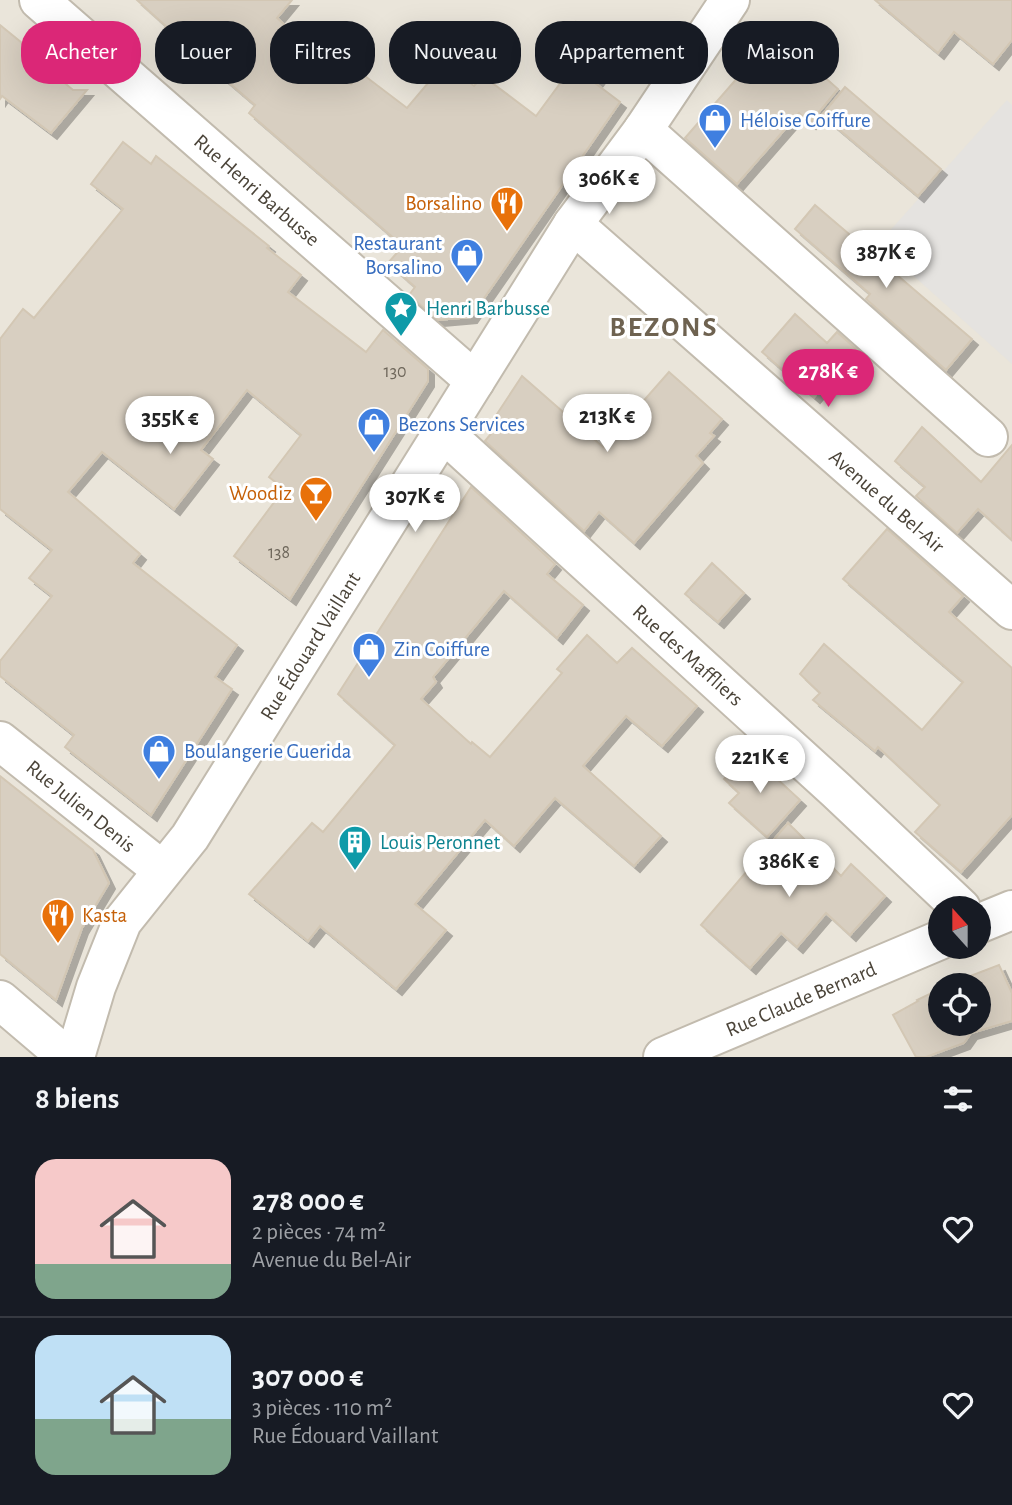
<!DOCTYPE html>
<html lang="fr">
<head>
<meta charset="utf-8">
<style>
  body { margin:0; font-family:"Alegreya Sans",sans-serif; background:#20242c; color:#f1f3f6; height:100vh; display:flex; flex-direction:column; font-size:26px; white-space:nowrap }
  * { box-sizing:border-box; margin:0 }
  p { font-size:23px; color:#9ea1a6 }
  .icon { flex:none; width:38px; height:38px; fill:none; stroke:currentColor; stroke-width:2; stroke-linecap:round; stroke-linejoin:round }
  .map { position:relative; height:1057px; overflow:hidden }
  .drawer { display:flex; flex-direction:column; background:#171b24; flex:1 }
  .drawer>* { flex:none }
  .top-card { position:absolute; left:21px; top:21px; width:971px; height:63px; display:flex; gap:14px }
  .needle { width:46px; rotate:339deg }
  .tools { position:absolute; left:928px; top:896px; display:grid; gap:14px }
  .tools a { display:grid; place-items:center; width:63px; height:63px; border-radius:50%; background:#171b24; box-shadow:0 7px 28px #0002; font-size:35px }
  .price { position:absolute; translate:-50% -60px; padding:0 16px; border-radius:24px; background:#fff; color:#222; font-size:23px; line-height:46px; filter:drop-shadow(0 2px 4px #0008) }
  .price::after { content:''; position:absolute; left:50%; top:42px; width:21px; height:16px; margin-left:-10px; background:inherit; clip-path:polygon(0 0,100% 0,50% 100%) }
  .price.active { background:#db2777; color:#fff }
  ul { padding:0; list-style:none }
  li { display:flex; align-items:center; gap:21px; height:175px; padding:0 35px }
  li+li { border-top:2px solid #363941 }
  li span { display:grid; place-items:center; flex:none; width:196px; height:140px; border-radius:21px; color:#555 }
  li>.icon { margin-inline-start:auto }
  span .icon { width:84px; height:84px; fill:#fffc; stroke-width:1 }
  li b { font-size:30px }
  h2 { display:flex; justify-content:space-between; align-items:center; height:84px; padding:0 35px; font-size:30px }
  .tag { padding:0 24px; border-radius:28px; background:#171b24; box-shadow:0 7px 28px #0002; font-size:24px; line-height:63px }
  .tag.active { background:#db2777; color:#fff }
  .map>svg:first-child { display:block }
</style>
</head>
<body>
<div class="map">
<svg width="1012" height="1057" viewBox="0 0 1012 1057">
  <defs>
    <filter id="shadow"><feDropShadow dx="6" dy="6" stdDeviation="0" flood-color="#0004"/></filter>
  </defs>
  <rect width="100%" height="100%" fill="#f6f3ec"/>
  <path fill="#eae5da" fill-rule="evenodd" d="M0,0H1012V1057H0ZM940,908H978V947H940ZM940,985H978V1024H940Z"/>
  <path fill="#e5e3e0" d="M1007,100L1012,105V364L878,244Z"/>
  <g fill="#d8cfc1" stroke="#d3c7b4" stroke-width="2" filter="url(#shadow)">
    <path d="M137,0H292L277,18L351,84L361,73L407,108L445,63L474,86L483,76L536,116L573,66L582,73L554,52L576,22L617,52L595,83L620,102L471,317L438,320L409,295L415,287L388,263L403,246L249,113L255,105L165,28L167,27Z"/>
    <path d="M875,0H1012V40L993,64L954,32L938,53Z"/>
    <path d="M0,25L38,56L36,59L73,90H87L51,133L2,96L0,99Z"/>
    <path d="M769,28L838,89L810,123L799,113L737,184L685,138L746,68L740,63Z"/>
    <path d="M845,87L941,169L918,196L822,115Z"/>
    <path d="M123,142L151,164L156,156L269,246L267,248L301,275L288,292L366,352L383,330L428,369V381L290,599L234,556L284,489L269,477L301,435L247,390L201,450L213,459L174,509L102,452L68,492L140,554L133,563L237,645L215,677L232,689L151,815L65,747L74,735L0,676V661L52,596L29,578L52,550L0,509V339L23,309L34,318L123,209L91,184Z"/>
    <path d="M815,205L972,339L946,370L866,299L870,294L795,229Z"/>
    <path d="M795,314L827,343L837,332L864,356L834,388L826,383L814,397L762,352Z"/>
    <path d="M669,372L722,419L710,433L714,436L696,456L703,463L634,543L599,512L584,531L485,441L496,428L491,423L522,376L603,447Z"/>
    <path d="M922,427L981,482L1012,445V540L978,509L957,533L916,496L925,487L895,461Z"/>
    <path d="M471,487L555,564L547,574L583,605L557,638L504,591L433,677L436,682L421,699L471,744L472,742L490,757L562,673L557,669L587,635L617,663L632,648L697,706L662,746L626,716L583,766L661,836L634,866L555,798L514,846L485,820L415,904L446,930L396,989L320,926L308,941L249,894L312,823L323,832L395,745L338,694Z"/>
    <path d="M887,529L963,596L949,612L1012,668V815L961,872L915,832L940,805L878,747L875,751L813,700L820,693L800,674L824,644L922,730L963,682L843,579Z"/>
    <path d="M712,563L744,593L718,622L685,594Z"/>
    <path d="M749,753L800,800L767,837L729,803L739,793L724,779Z"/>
    <path d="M0,776L93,850L109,883L82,928L56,1000L0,954Z"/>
    <path d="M788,823L841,876L851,864L885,896L850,935L826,913L797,947L781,933L750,968L701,925Z"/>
    <path d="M999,965L1012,993V1021L971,1033L964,1043L926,1057H916L893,1015L918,1001L917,1000L940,989V1024H978V985H947Z"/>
  </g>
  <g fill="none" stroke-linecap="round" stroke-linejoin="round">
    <defs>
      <g id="minor">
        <path d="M39,0L475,381"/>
        <path d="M643,130L988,437"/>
        <path d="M573,224L1012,610"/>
        <path d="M444,433L836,790L961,908"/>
        <path d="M0,741L162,870"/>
        <path d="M978,924L1012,910"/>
        <path d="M0,1000L67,1057"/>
        <path d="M75,1057L96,987L122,922L190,837L573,224L643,130L730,0"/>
        <path d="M663,1057L940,940"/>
      </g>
    </defs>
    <use href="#minor" stroke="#c2bbae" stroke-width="42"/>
    <use href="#minor" stroke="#fff" stroke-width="38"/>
  </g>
  <defs>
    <symbol id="shop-pin" viewBox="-11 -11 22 30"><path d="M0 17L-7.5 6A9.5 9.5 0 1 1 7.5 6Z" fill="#3f7fe0" stroke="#fff"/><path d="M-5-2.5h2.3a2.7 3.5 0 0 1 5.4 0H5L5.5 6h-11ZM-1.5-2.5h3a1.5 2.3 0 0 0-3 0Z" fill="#fff"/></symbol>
    <symbol id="restaurant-pin" viewBox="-11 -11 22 30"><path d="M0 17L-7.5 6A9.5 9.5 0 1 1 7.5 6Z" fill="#e8710a" stroke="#fff"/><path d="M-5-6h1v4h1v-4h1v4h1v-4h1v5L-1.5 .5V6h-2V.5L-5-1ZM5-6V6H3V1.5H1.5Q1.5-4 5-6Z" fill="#fff"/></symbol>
    <symbol id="sight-pin" viewBox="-11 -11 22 30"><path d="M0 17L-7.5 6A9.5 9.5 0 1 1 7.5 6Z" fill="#0f9aa8" stroke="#fff"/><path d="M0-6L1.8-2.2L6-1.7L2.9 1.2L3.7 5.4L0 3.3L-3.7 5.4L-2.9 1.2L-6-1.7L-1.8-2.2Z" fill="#fff"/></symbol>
    <symbol id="bar-pin" viewBox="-11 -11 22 30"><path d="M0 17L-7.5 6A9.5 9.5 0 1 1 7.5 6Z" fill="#e8710a" stroke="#fff"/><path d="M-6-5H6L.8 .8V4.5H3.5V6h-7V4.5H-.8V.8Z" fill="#fff"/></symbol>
    <symbol id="building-pin" viewBox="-11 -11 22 30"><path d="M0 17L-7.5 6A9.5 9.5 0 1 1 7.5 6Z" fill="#0f9aa8" stroke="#fff"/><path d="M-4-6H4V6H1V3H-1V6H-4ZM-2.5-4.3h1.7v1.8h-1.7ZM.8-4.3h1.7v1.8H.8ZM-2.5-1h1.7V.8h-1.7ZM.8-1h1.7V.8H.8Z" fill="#fff"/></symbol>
  </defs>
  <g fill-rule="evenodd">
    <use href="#shop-pin" x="696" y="101" width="38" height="52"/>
    <use href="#restaurant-pin" x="488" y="184" width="38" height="52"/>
    <use href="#shop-pin" x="448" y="236" width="38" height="52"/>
    <use href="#sight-pin" x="382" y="289" width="38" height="52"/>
    <use href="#shop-pin" x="355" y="405" width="38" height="52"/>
    <use href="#bar-pin" x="297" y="474" width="38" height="52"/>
    <use href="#shop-pin" x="350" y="630" width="38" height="52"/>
    <use href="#shop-pin" x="140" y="732" width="38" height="52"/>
    <use href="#building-pin" x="336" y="823" width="38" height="52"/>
    <use href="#restaurant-pin" x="39" y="896" width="38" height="52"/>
  </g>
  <g text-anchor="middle" stroke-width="6" stroke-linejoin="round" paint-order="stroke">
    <g font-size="18" fill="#6e675b">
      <text x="395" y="377">130</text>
      <text x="279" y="558">138</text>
    </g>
    <g font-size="21" fill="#366cbe" stroke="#fff" text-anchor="start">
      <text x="740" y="127">Héloise Coiffure</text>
      <text x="442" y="250" text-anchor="end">Restaurant<tspan x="442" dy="24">Borsalino</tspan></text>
      <text x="398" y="431">Bezons Services</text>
      <text x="394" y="656">Zin Coiffure</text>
      <text x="184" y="758">Boulangerie Guerida</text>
    </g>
    <g font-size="21" fill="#4b4439" stroke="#fff">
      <text transform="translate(257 190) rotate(41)" y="7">Rue Henri Barbusse</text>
      <text transform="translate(887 501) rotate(41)" y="7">Avenue du Bel-Air</text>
      <text transform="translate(310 646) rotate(-58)" y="7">Rue Édouard Vaillant</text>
      <text transform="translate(688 655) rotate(42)" y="7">Rue des Maffliers</text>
      <text transform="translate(81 806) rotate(39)" y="7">Rue Julien Denis</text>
      <text transform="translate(801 999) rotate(-23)" y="7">Rue Claude Bernard</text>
    </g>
    <g font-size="21" fill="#c56008" stroke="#fff" text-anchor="end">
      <text x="482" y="210">Borsalino</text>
      <text x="292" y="500">Woodiz</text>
      <text x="82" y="922" text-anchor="start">Kasta</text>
    </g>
    <g font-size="21" fill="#0d838f" stroke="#fff" text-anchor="start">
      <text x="426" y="315">Henri Barbusse</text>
      <text x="380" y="849">Louis Peronnet</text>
    </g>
    <g font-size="28" font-weight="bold" letter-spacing="2" fill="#6e6250" stroke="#fff">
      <text x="664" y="336">BEZONS</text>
    </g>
  </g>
</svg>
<div class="tools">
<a><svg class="needle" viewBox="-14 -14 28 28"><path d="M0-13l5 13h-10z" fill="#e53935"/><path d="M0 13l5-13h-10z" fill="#9ea1a6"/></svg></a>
<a><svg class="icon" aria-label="locate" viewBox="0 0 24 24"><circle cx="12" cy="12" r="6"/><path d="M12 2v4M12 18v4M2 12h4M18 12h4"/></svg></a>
</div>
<b class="price" style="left:609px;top:216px">306K €</b>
<b class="price" style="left:886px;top:290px">387K €</b>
<b class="price active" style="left:828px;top:409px">278K €</b>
<b class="price" style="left:607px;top:454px">213K €</b>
<b class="price" style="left:170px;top:456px">355K €</b>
<b class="price" style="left:415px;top:534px">307K €</b>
<b class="price" style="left:760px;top:795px">221K €</b>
<b class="price" style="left:789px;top:899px">386K €</b>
<div class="top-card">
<a class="tag active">Acheter</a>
<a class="tag">Louer</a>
<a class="tag">Filtres</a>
<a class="tag">Nouveau</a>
<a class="tag">Appartement</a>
<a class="tag">Maison</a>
</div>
</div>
<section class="drawer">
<h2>8 biens<svg class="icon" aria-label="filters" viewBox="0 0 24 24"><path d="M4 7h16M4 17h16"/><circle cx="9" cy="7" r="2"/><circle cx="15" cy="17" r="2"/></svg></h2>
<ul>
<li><span style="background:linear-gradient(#f6c9c9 75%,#7fa58c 0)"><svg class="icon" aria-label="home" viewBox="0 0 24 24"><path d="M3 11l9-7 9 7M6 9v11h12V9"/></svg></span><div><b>278 000 €</b><p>2 pièces · 74 m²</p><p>Avenue du Bel-Air</p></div><svg class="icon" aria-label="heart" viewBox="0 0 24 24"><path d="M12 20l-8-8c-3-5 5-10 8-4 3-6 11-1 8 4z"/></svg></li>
<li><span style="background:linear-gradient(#bfe0f5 60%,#7fa58c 0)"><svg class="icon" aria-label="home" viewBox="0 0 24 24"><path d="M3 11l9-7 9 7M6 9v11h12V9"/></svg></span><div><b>307 000 €</b><p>3 pièces · 110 m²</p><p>Rue Édouard Vaillant</p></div><svg class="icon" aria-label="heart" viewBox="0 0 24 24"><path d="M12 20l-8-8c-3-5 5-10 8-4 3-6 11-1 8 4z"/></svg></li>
</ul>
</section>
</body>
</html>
